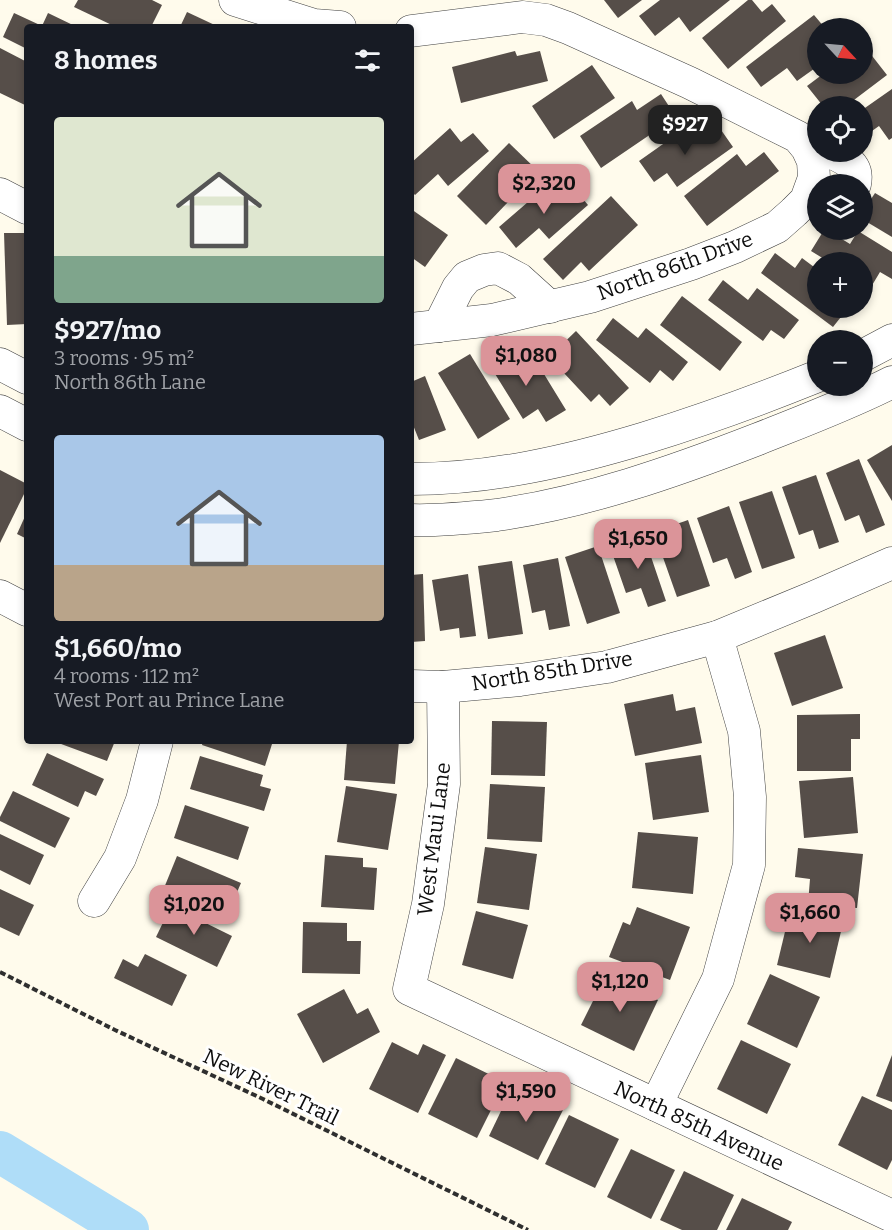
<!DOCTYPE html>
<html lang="en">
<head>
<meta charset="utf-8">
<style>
  body { margin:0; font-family:Bitter,serif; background:#20242c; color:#f1f3f6; height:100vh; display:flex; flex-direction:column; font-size:22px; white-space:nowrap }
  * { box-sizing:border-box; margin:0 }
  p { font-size:20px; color:#9ea1a6 }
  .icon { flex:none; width:33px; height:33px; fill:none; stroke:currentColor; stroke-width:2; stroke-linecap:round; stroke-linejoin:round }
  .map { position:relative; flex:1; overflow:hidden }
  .details { position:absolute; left:24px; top:24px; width:390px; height:720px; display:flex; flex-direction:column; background:#171b24; border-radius:6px; box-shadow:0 3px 9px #0003 }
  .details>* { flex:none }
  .needle { width:39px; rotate:116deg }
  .controls { position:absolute; left:807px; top:18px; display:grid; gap:12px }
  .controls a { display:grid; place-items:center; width:66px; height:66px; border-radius:50%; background:#171b24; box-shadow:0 3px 9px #0003; font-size:30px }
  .price { position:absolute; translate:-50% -51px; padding:0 14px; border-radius:12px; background:#db9499; color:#111; font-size:20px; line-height:39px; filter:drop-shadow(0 2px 3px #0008) }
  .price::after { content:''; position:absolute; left:50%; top:36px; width:18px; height:14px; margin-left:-9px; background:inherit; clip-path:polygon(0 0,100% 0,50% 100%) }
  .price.current { background:#222; color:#fff }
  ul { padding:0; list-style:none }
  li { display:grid; align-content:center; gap:12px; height:318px; padding:0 30px }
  li span { display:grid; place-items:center; height:186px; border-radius:6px; color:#555 }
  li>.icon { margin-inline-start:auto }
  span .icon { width:108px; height:108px; fill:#fffc; stroke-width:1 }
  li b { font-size:26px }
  h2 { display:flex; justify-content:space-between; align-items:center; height:72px; padding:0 30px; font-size:26px }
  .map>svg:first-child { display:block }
</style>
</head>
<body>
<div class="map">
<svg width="892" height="1230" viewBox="0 0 892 1230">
  <rect width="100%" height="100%" fill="#fffbec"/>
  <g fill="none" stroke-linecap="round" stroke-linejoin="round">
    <path stroke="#afddf8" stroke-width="42" d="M0,1152L128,1230"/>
  </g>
  <g fill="#564e49">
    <path d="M78,0H152L162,5L151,27H116L74,7Z"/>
    <path d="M604,0H642L618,18Z"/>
    <path d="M660,0H730L690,32L679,17L655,36L639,16Z"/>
    <path d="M748,0H752L762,12L772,4L786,21L728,69L702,38Z"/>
    <path d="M187,12L219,27H180Z"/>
    <path d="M14,13L42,26L48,13L77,27H27V49L3,37Z"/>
    <path d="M814,15L825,28H818V66L797,81L787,68L761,87L746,67Z"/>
    <path d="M862,43L887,75L846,106H823L807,86L823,74H862Z"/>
    <path d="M0,48L27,62V106L0,93Z"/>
    <path d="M515,51L517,56L540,51L548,81L461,103L452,67Z"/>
    <path d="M592,65L615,98L554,139L532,106Z"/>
    <path d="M892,89V138L889,140L879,126L862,138V110Z"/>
    <path d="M661,94L676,117L601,168L580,136L632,101L637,110Z"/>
    <path d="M719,127L733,147L677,187L667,173L654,182L639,161L683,130L694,144Z"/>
    <path d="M450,128L461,142L473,133L489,151L448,186L438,174L415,195L411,191V163Z"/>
    <path d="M509,143L538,171L486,225L457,196Z"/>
    <path d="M764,152L779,171L707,226L684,196L737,154L746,166Z"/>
    <path d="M550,183L561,196L572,186L588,205L549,239L539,228L516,248L499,227Z"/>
    <path d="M875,193L892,203V237L862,219V213Z"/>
    <path d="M611,196L638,225L589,271L581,262L563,280L543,259Z"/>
    <path d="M411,209L448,235L425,267L411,257Z"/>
    <path d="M824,230H827L850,244L858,231L892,252V279L880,272L871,287L862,282V262H829L811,251Z"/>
    <path d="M4,233H27V324L7,325Z"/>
    <path d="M775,253L795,268L802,258L818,270V308H848L833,327L761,273Z"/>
    <path d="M723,280L748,300L757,288L799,320L784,339L771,330L763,341L708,300Z"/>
    <path d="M682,296L742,342L720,371L660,325Z"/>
    <path d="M613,318L638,338L646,328L688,362L673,381L660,370L650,383L596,340Z"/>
    <path d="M576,331L629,388L610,406L599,394L591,402L549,357Z"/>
    <path d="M508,348L522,370L536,361L566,410L546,422L538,409L523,419L487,361Z"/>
    <path d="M470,354L510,419L478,439L438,373Z"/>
    <path d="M425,376L446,430L419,440L413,425L411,426V382Z"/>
    <path d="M892,445V501L867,460Z"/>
    <path d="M859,459L885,525L866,533L859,515L845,521L826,473Z"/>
    <path d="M0,470L27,484V488L0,543Z"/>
    <path d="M816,475L839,542L819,549L813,530L799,535L782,487Z"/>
    <path d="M772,491L795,558L762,569L739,502Z"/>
    <path d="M729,506L752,572L735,579L727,558L713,563L697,518Z"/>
    <path d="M27,512V539L17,534Z"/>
    <path d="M688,520L710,586L677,597L654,532Z"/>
    <path d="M644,536L666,601L648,607L641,588L626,593L610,547Z"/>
    <path d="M598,546L620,613L587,624L565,557Z"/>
    <path d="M558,558L570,626L549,630L545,610L532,613L523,565Z"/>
    <path d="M512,561L523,634L488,639L478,566Z"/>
    <path d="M423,574L425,641L411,642V575Z"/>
    <path d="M468,574L476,636L460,638L459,628L440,631L432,580Z"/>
    <path d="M825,635L843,688L792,706L774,653Z"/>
    <path d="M673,694L676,711L695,707L702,743L635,756L624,704Z"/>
    <path d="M860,714V739H851V771H797V715Z"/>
    <path d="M492,721L547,722L545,776L491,775Z"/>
    <path d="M53,741H115L107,761Z"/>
    <path d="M203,741H273L265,766L202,745Z"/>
    <path d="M347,741H399L395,784L344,780Z"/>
    <path d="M47,753L104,779L96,796L85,791L78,807L32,785Z"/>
    <path d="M701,755L709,812L653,820L645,763Z"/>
    <path d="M200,756L263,775L260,786L271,789L264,811L190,789Z"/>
    <path d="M853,777L858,833L804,838L799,781Z"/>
    <path d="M490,784L545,787L542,842L487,839Z"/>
    <path d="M346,786L397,794L388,850L337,842Z"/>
    <path d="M13,791L70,818L55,848L0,821V817Z"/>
    <path d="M185,805L249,827L238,860L174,838Z"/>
    <path d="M638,832L698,837L693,894L632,888Z"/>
    <path d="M0,834L44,855L30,885L0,870Z"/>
    <path d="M485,847L537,854L529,910L477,903Z"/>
    <path d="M798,848L863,854L857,908L808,904L810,879L795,877Z"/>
    <path d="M325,855L363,858V867L377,868L374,910L321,907Z"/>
    <path d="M177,856L241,883L227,915L164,888Z"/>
    <path d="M0,889L34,905L19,936L0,927Z"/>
    <path d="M171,906L232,936L217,967L156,937Z"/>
    <path d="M637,907L690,927L670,980L609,957L623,922L630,925Z"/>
    <path d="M476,911L528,925L513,979L462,965Z"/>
    <path d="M790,911L843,923L830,978L777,965Z"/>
    <path d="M303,922L347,923V941H361L360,974L302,973Z"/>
    <path d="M145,954L187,975L172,1006L114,978L123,959L138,967Z"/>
    <path d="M770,974L820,997L797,1048L747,1024Z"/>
    <path d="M606,975L658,1000L634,1051L581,1025Z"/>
    <path d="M344,989L357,1014L368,1008L380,1032L323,1063L297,1014Z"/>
    <path d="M741,1040L791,1064L767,1114L717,1089Z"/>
    <path d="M392,1042L418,1055L423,1044L446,1055L418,1113L369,1089Z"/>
    <path d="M892,1055V1102L876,1096Z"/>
    <path d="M456,1058L505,1082L477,1138L428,1114Z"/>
    <path d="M513,1086L563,1110L538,1160L489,1136Z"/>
    <path d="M862,1096L892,1110V1160L887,1170L838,1145Z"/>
    <path d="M569,1115L619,1139L595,1188L545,1164Z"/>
    <path d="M631,1149L675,1170L651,1219L607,1197Z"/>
    <path d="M684,1171L734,1195L717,1230H682L660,1220Z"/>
    <path d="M742,1198L792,1222L788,1230H726Z"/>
  </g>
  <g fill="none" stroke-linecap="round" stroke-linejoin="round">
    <defs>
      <g id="minor">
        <path d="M235,0L314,25L340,27"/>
        <path d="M411,31L522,17L546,20L568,28L690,83L798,137L807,148L813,161L814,178L806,200L794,212L777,227L735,247L691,264L590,297L492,320L411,329"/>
        <path d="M830,152C846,159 859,165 855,184"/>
        <path d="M0,194L27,208"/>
        <path d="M439,326L458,288L467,277L484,270L498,268L519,279L550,307"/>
        <path d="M862,356L892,340"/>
        <path d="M0,364L27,378"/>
        <path d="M0,411L27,425"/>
        <path d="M411,479C491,479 569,461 645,438C703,420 761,399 818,376"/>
        <path d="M411,520C440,521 468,518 497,515C587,502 673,472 758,439C803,421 849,404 892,382"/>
        <path d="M0,596L27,610"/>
        <path d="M411,686L443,687L520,680L607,667L717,637L814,597L892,563"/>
        <path d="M443,687L444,784L428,904L409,989L892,1216"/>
        <path d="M94,901L120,858L142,800L157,741"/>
        <path d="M656,1105L718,979L749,865L750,797L744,731L717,637"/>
      </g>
    </defs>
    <use href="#minor" stroke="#404040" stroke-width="33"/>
    <path stroke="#2f2f2f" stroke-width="4" stroke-dasharray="6 3" stroke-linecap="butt" d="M0,972L115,1030L263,1099L528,1230"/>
    <use href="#minor" stroke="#fff" stroke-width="32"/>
  </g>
  <g text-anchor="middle" stroke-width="6" stroke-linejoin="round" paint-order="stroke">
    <g font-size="21" fill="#0d0d0d" stroke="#fff">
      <text transform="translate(675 266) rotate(-20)" y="7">North 86th Drive</text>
      <text transform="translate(552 671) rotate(-9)" y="7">North 85th Drive</text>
      <text transform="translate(434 839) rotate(-83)" y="7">West Maui Lane</text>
      <text transform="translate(271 1087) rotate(26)" y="7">New River Trail</text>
      <text transform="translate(699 1126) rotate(25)" y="7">North 85th Avenue</text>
    </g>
  </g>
</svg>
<div class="controls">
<a><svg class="needle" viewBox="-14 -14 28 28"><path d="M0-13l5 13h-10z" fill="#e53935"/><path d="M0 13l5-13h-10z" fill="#9ea1a6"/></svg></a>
<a><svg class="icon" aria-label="locate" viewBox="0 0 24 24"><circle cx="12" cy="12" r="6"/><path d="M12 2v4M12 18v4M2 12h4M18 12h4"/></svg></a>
<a><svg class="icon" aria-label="layers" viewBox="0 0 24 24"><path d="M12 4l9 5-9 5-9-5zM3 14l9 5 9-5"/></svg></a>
<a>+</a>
<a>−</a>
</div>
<b class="price current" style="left:685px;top:156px">$927</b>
<b class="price" style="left:544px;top:215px">$2,320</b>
<b class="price" style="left:526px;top:387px">$1,080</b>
<b class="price" style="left:638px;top:570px">$1,650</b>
<b class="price" style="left:194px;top:936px">$1,020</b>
<b class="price" style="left:810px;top:944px">$1,660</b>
<b class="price" style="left:620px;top:1013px">$1,120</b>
<b class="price" style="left:526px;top:1123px">$1,590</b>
<section class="details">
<h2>8 homes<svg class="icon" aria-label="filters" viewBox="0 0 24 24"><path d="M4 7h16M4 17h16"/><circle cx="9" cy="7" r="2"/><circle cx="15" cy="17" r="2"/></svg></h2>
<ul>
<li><span style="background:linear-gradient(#dfe7d0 75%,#7fa58c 0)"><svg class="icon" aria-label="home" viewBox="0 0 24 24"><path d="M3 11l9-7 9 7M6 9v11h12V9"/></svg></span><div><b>$927/mo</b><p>3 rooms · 95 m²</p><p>North 86th Lane</p></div></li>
<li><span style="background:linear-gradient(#a9c7e8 70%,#b9a48a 0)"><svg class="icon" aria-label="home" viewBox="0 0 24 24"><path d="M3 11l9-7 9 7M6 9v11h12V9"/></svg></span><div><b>$1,660/mo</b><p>4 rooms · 112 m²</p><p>West Port au Prince Lane</p></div></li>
</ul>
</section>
</div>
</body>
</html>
